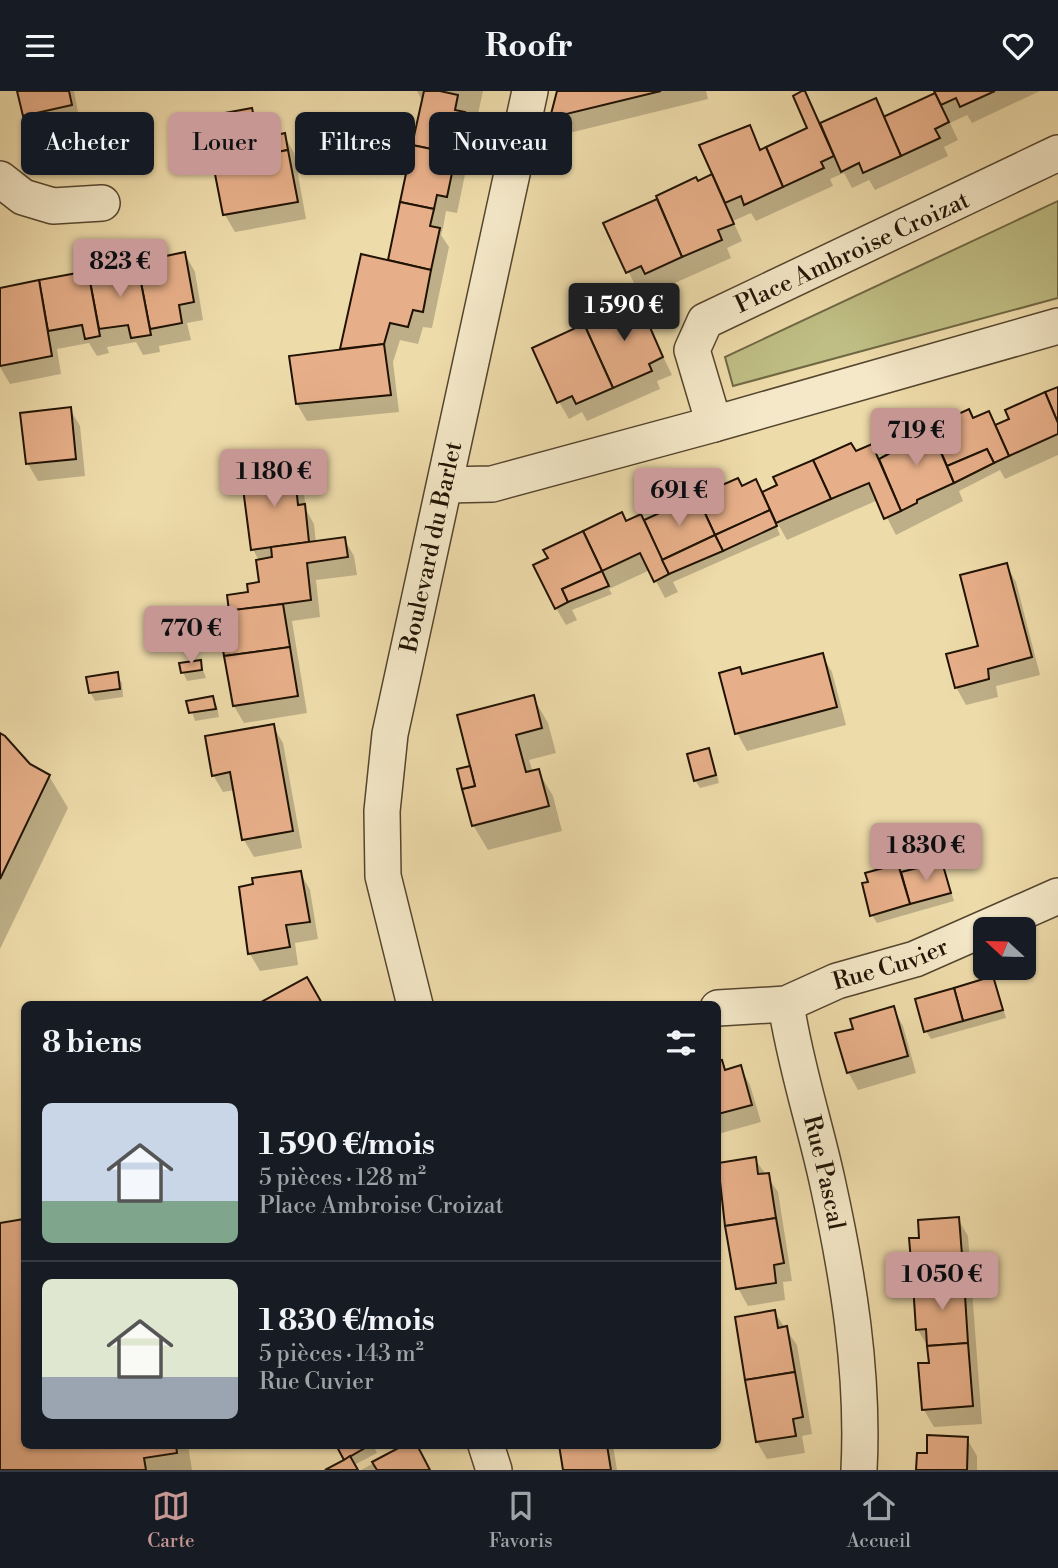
<!DOCTYPE html>
<html lang="fr">
<head>
<meta charset="utf-8">
<style>
  body { margin:0; font-family:"Libre Bodoni",serif; background:#242831; color:#f1f3f6; height:100vh; display:flex; flex-direction:column; font-size:26px; white-space:nowrap }
  * { box-sizing:border-box; margin:0 }
  p { font-size:23px; color:#9ea1a6 }
  .icon { flex:none; width:38px; height:38px; fill:none; stroke:currentColor; stroke-width:2; stroke-linecap:round; stroke-linejoin:round }
  .map { position:relative; flex:1; overflow:hidden }
  .drawer { position:absolute; left:21px; top:910px; width:700px; height:448px; display:flex; flex-direction:column; background:#171b24; border-radius:10px; box-shadow:0 2px 5px #0004 }
  .drawer>* { flex:none }
  .guide { position:absolute; left:21px; top:21px; width:700px; height:63px; display:flex; gap:14px }
  .needle { width:46px; rotate:292deg }
  .controls { position:absolute; left:973px; top:826px; display:grid; gap:14px }
  .controls a { display:grid; place-items:center; width:63px; height:63px; border-radius:10px; background:#171b24; box-shadow:0 2px 5px #0004; font-size:35px }
  .price { position:absolute; translate:-50% -60px; padding:0 16px; border-radius:7px; background:#c59692; color:#111; font-size:23px; line-height:46px; filter:drop-shadow(0 2px 4px #0008) }
  .price::after { content:''; position:absolute; left:50%; top:42px; width:21px; height:16px; margin-left:-10px; background:inherit; clip-path:polygon(0 0,100% 0,50% 100%) }
  .price.current { background:#222; color:#fff }
  ul { padding:0; list-style:none }
  li { display:flex; align-items:center; gap:21px; height:175px; padding:0 21px }
  li+li { border-top:2px solid #363941 }
  li span { display:grid; place-items:center; flex:none; width:196px; height:140px; border-radius:10px; color:#555 }
  li>.icon { margin-inline-start:auto }
  span .icon { width:84px; height:84px; fill:#fffc; stroke-width:1 }
  li b { font-size:30px }
  h2 { display:flex; justify-content:space-between; align-items:center; height:84px; padding:0 21px; font-size:30px }
  .chip { padding:0 24px; border-radius:10px; background:#171b24; box-shadow:0 2px 5px #0004; font-size:24px; line-height:63px }
  .chip.current { background:#c59692; color:#111 }
  header { display:flex; justify-content:space-between; align-items:center; height:91px; padding:0 21px; background:#171b24; font-size:32px; font-weight:700 }
  .tabs { display:flex; justify-content:space-around; align-items:center; height:98px; border-top:2px solid #363941; background:#171b24; font-size:19px; color:#9ea1a6 }
  .tabs a { display:grid; justify-items:center; gap:4px }
  .tabs .current { color:#c59692 }
  .map>svg:first-child { display:block }
</style>
</head>
<body>
<header><svg class="icon" aria-label="menu" viewBox="0 0 24 24"><path d="M4 6h16M4 12h16M4 18h16"/></svg>Roofr<svg class="icon" aria-label="heart" viewBox="0 0 24 24"><path d="M12 20l-8-8c-3-5 5-10 8-4 3-6 11-1 8 4z"/></svg></header>
<div class="map">
<svg width="1058" height="1379" viewBox="0 0 1058 1379">
  <rect width="100%" height="100%" fill="#eedbaa"/>
  <filter id="stains"><feTurbulence type="fractalNoise" baseFrequency=".00286" numOctaves="4"/><feColorMatrix values="0 0 0 0 .2 0 0 0 0 .09 0 0 0 0 .02 0 0 0 .5 -.17"/></filter>
  <radialGradient id="worn" r=".72"><stop offset=".6" stop-color="#630" stop-opacity="0"/><stop offset="1" stop-color="#630" stop-opacity=".3"/></radialGradient>
  <path fill="#bfbe84" stroke="#706844" stroke-width="2" d="M1058,110V207L733,295L725,266Z"/>
  <g fill="#0003">
    <path d="M19,0H74L80,32L35,42L25,25Z"/>
    <path d="M417,0H483L478,23L468,21L467,26L474,40L457,122L446,120L443,137L441,144L449,156L432,237L423,236L418,253L400,249L393,271L399,321L307,330L297,313L291,266L342,259L363,165L389,171L423,11Z"/>
    <path d="M559,0H706L708,8L561,44L552,27Z"/>
    <path d="M936,0H1040L972,32L967,24L950,32L958,49L944,56L948,65L875,99L869,89L852,97L844,82L830,88L833,95L756,130L751,122L733,130L742,150L727,157L731,167L657,200L652,192L637,198L605,133L714,84L749,36L762,60L809,38L804,1L821,33L875,9L885,27L938,3Z"/>
    <path d="M251,19L261,36L264,48L284,44L294,62L306,128L235,141L225,124L205,27Z"/>
    <path d="M185,163L195,181L203,229L187,232L191,249L159,255L160,261L143,264L136,251L107,256L109,262L97,265L89,252L57,258L61,283L10,293L0,276V199Z"/>
    <path d="M637,212L672,284L657,290L660,298L587,330L582,321L569,328L559,311Z"/>
    <path d="M1058,298V364L1005,388L1000,379L959,400L963,410L896,444L878,409L787,449L778,433L776,434L780,444L673,491L678,501L665,507L650,479L609,498L612,503L572,519L577,529L566,534L556,517L626,432L644,431L737,389L742,397L762,403L872,356L880,370L894,362L891,354L968,321L973,329L996,336L1011,329Z"/>
    <path d="M70,318L80,335L85,385L38,390L28,373Z"/>
    <path d="M293,378L303,395L306,419L314,433L316,452L344,448L354,465L357,484L316,489L320,526L292,530L307,622L244,632L234,615L231,521L261,492L259,470L253,458Z"/>
    <path d="M1006,474L1016,491L1040,584L996,595L998,606L966,614L956,596L980,556Z"/>
    <path d="M822,564L832,581L846,634L747,660L737,642L739,578L743,585Z"/>
    <path d="M200,571L206,587L187,590L183,581Z"/>
    <path d="M117,583L122,592L123,606L95,610L90,601Z"/>
    <path d="M533,606L548,632L556,662L529,669L533,681L538,680L553,705L562,740L488,759L473,734L469,677Z"/>
    <path d="M212,607L217,615L219,626L195,630L189,611Z"/>
    <path d="M273,635L283,652L302,757L254,766L244,749L235,699L223,701L213,684Z"/>
    <path d="M0,644L28,674L49,685L68,717L0,858Z"/>
    <path d="M708,659L713,668L719,692L700,697L695,689Z"/>
    <path d="M941,773L945,781L954,810L877,832L872,824L870,792L898,775L902,783Z"/>
    <path d="M300,781L310,799L318,848L295,852L298,874L260,880L250,863L241,797Z"/>
    <path d="M992,887L997,896L1006,927L931,948L926,940Z"/>
    <path d="M893,917L903,935L916,982L858,999L848,981L855,939Z"/>
    <path d="M721,971L726,981L740,976L750,994L761,1031L718,1043V972Z"/>
    <path d="M755,1068L778,1101L792,1190L783,1191L785,1209L748,1215L738,1197L718,1074Z"/>
    <path d="M958,1128L968,1145L982,1333L934,1336L924,1319L931,1273L928,1256L918,1239L921,1148Z"/>
    <path d="M24,1130V1354H188L192,1379H0V1134Z"/>
    <path d="M774,1221L797,1254L812,1343L802,1345L805,1362L767,1368L757,1351L737,1228Z"/>
    <path d="M967,1348L977,1365V1379H918L929,1364Z"/>
    <path d="M338,1354H373L377,1362L354,1374L356,1379H328L346,1369Z"/>
    <path d="M408,1354L429,1379H361Z"/>
    <path d="M561,1354H613L617,1379H565Z"/>
  </g>
  <g fill="#e7af89" stroke="#201304" stroke-width="2">
    <path d="M17,0H69L72,14L23,25Z"/>
    <path d="M424,0H440L458,4L455,19L465,21L456,63L412,54Z"/>
    <path d="M557,0H661L550,27Z"/>
    <path d="M802,0H805L834,65L821,71L824,77L783,96L766,56L807,37L793,5Z"/>
    <path d="M934,0H995L960,16L956,7L941,14Z"/>
    <path d="M935,2L949,31L935,38L940,47L901,65L883,26Z"/>
    <path d="M876,7L901,65L863,82L859,72L841,81L820,32Z"/>
    <path d="M252,17L259,48L285,42L288,59L213,73L203,26Z"/>
    <path d="M750,34L760,59L766,56L783,96L744,114L741,105L725,112L699,54Z"/>
    <path d="M412,54L456,63L447,106L437,104L434,118L400,111Z"/>
    <path d="M288,59L298,111L223,124L213,73Z"/>
    <path d="M712,83L734,133L718,139L722,149L682,166L656,105L696,86L698,90Z"/>
    <path d="M657,108L682,166L645,183L641,175L626,182L603,132Z"/>
    <path d="M400,111L434,118L430,135L440,137L431,179L388,169Z"/>
    <path d="M185,161L194,211L179,214L182,232L150,238L137,171Z"/>
    <path d="M361,163L431,179L423,221L413,219L408,236L390,232L384,253L340,258Z"/>
    <path d="M137,171L151,244L131,247L128,234L99,238L88,180Z"/>
    <path d="M88,180L100,245L85,248L82,234L48,240L39,189Z"/>
    <path d="M39,189L52,265L0,275V197Z"/>
    <path d="M638,209L663,266L649,273L652,280L613,297L584,233Z"/>
    <path d="M584,233L613,297L576,313L572,305L557,312L532,257Z"/>
    <path d="M384,253L391,304L296,313L289,265Z"/>
    <path d="M1058,296V332L1045,301Z"/>
    <path d="M1045,301L1058,332V343L1009,365L995,334L1009,328L1005,319Z"/>
    <path d="M71,316L76,368L26,373L20,322Z"/>
    <path d="M969,318L973,327L989,320L1009,365L994,372L987,358L947,375L930,336Z"/>
    <path d="M930,336L954,392L917,409V412L901,420L879,368L892,361L889,353Z"/>
    <path d="M851,352L856,360L872,353L901,420L884,428L869,392L831,408L813,369Z"/>
    <path d="M987,358L994,372L954,392L947,375Z"/>
    <path d="M813,369L831,408L776,432L762,401L777,394L773,386Z"/>
    <path d="M294,376L298,414L305,413L309,451L251,459L241,382Z"/>
    <path d="M738,387L742,395L756,388L770,419L715,444L697,405Z"/>
    <path d="M697,405L715,444L662,469L644,429Z"/>
    <path d="M770,419L777,435L723,460L715,444Z"/>
    <path d="M622,421L626,430L641,423L669,483L654,491L640,462L602,480L583,440Z"/>
    <path d="M583,440L602,480L562,498L568,511L555,518L533,474L548,467L543,459Z"/>
    <path d="M715,444L723,460L669,483L662,469Z"/>
    <path d="M345,446L348,466L307,472L311,509L229,520L227,504L248,501L247,493L259,491L256,469L272,466L271,456Z"/>
    <path d="M1007,472L1032,566L988,578L989,588L955,597L946,563L978,555L960,484Z"/>
    <path d="M602,480L609,495L568,511L562,498Z"/>
    <path d="M283,513L290,556L224,565L217,521Z"/>
    <path d="M290,556L298,605L233,615L224,565Z"/>
    <path d="M823,562L837,616L735,643L719,582L740,576L742,583Z"/>
    <path d="M201,569L202,579L181,582L179,572Z"/>
    <path d="M118,581L120,598L89,602L86,586Z"/>
    <path d="M534,604L542,637L516,644L526,681L539,678L549,715L472,735L462,698L475,695L457,624Z"/>
    <path d="M213,605L216,618L189,622L186,610Z"/>
    <path d="M274,633L293,740L242,749L230,681L212,685L205,645Z"/>
    <path d="M0,642L5,645L30,673L50,684L0,788Z"/>
    <path d="M709,657L716,684L694,690L687,663Z"/>
    <path d="M470,675L475,695L462,698L457,678Z"/>
    <path d="M942,771L951,802L910,813L901,781Z"/>
    <path d="M898,773L910,813L870,825L862,792L868,791L865,782Z"/>
    <path d="M301,780L310,831L286,834L290,856L248,863L239,796L253,793L252,787Z"/>
    <path d="M993,885L1003,919L963,930L954,897Z"/>
    <path d="M307,886L323,914H263L261,911Z"/>
    <path d="M954,897L963,930L924,941L915,908Z"/>
    <path d="M894,915L908,965L847,982L835,942L853,938L850,928Z"/>
    <path d="M722,969L725,979L741,974L752,1014L718,1023V970Z"/>
    <path d="M756,1066L758,1083L769,1082L776,1127L725,1135L718,1072Z"/>
    <path d="M959,1126L964,1189L913,1193L909,1147H919L918,1129Z"/>
    <path d="M776,1127L784,1172L774,1174L776,1192L736,1198L725,1135Z"/>
    <path d="M24,1128V1354H176L177,1362L144,1367L146,1379H0V1132Z"/>
    <path d="M964,1189L968,1252L927,1255L926,1238L916,1239L913,1193Z"/>
    <path d="M775,1219L778,1237L787,1235L795,1281L745,1289L735,1226Z"/>
    <path d="M968,1252L973,1315L922,1319L918,1272H929L927,1255Z"/>
    <path d="M795,1281L803,1326L793,1328L796,1345L756,1351L745,1289Z"/>
    <path d="M927,1344L968,1346L967,1379H916L917,1362H927Z"/>
    <path d="M336,1354H370L344,1369Z"/>
    <path d="M404,1354H417L430,1379H377L372,1371Z"/>
    <path d="M559,1354H607L611,1379H563Z"/>
    <path d="M350,1365L358,1379H325L344,1369Z"/>
  </g>
  <g fill="none" stroke-linecap="round" stroke-linejoin="round">
    <defs>
      <g id="street">
        <path d="M1058,62L705,230L692,259L714,333L1058,235"/>
        <path d="M0,88L23,106L53,115L102,112"/>
        <path d="M445,394L492,393L714,333"/>
        <path id="s1" d="M786,913C795,973 814,1030 827,1089C848,1184 864,1282 859,1379"/>
        <path id="s2" d="M415,914L383,785L382,720L390,643L530,0"/>
        <path id="s3" d="M718,917L786,913L837,890L915,868L1058,805"/>
        <path d="M486,1354L494,1379"/>
      </g>
    </defs>
    <use href="#street" stroke="#54452e" stroke-width="38"/>
    <use href="#street" stroke="#f4e8c8" stroke-width="35"/>
  </g>
  <g text-anchor="middle" stroke-width="5" stroke-linejoin="round" paint-order="stroke">
    <g font-size="24" fill="#201304" stroke="#f4e8c8">
      <text transform="translate(852 161) rotate(-25)" y="8">Place Ambroise Croizat</text>
      <text dy="8" stroke="none"><textPath href="#s2" startOffset="467">Boulevard du Barlet</textPath></text>
      <text dy="8" stroke="none"><textPath href="#s3" startOffset="180">Rue Cuvier</textPath></text>
      <text dy="8" stroke="none"><textPath href="#s1" startOffset="173">Rue Pascal</textPath></text>
    </g>
  </g>
  <rect width="100%" height="100%" filter="url(#stains)"/>
  <rect width="100%" height="100%" fill="url(#worn)"/>
</svg>
<div class="controls">
<a><svg class="needle" viewBox="-14 -14 28 28"><path d="M0-13l5 13h-10z" fill="#e53935"/><path d="M0 13l5-13h-10z" fill="#9ea1a6"/></svg></a>
</div>
<b class="price" style="left:120px;top:208px">823 €</b>
<b class="price current" style="left:624px;top:252px">1 590 €</b>
<b class="price" style="left:916px;top:377px">719 €</b>
<b class="price" style="left:274px;top:418px">1 180 €</b>
<b class="price" style="left:679px;top:437px">691 €</b>
<b class="price" style="left:191px;top:575px">770 €</b>
<b class="price" style="left:926px;top:792px">1 830 €</b>
<b class="price" style="left:942px;top:1221px">1 050 €</b>
<div class="guide">
<a class="chip">Acheter</a>
<a class="chip current">Louer</a>
<a class="chip">Filtres</a>
<a class="chip">Nouveau</a>
</div>
<section class="drawer">
<h2>8 biens<svg class="icon" aria-label="filters" viewBox="0 0 24 24"><path d="M4 7h16M4 17h16"/><circle cx="9" cy="7" r="2"/><circle cx="15" cy="17" r="2"/></svg></h2>
<ul>
<li><span style="background:linear-gradient(#c9d6e8 70%,#7fa58c 0)"><svg class="icon" aria-label="home" viewBox="0 0 24 24"><path d="M3 11l9-7 9 7M6 9v11h12V9"/></svg></span><div><b>1 590 €/mois</b><p>5 pièces · 128 m²</p><p>Place Ambroise Croizat</p></div></li>
<li><span style="background:linear-gradient(#dfe7d0 70%,#9aa5b1 0)"><svg class="icon" aria-label="home" viewBox="0 0 24 24"><path d="M3 11l9-7 9 7M6 9v11h12V9"/></svg></span><div><b>1 830 €/mois</b><p>5 pièces · 143 m²</p><p>Rue Cuvier</p></div></li>
</ul>
</section>
</div>
<nav class="tabs">
<a class="current"><svg class="icon" aria-label="map" viewBox="0 0 24 24"><path d="M3 6l6-2 6 2 6-2v14l-6 2-6-2-6 2zM9 4v14M15 6v14"/></svg>Carte</a>
<a><svg class="icon" aria-label="saved" viewBox="0 0 24 24"><path d="M7 4h10v16l-5-4-5 4z"/></svg>Favoris</a>
<a><svg class="icon" aria-label="home" viewBox="0 0 24 24"><path d="M3 11l9-7 9 7M6 9v11h12V9"/></svg>Accueil</a>
</nav>
</body>
</html>
